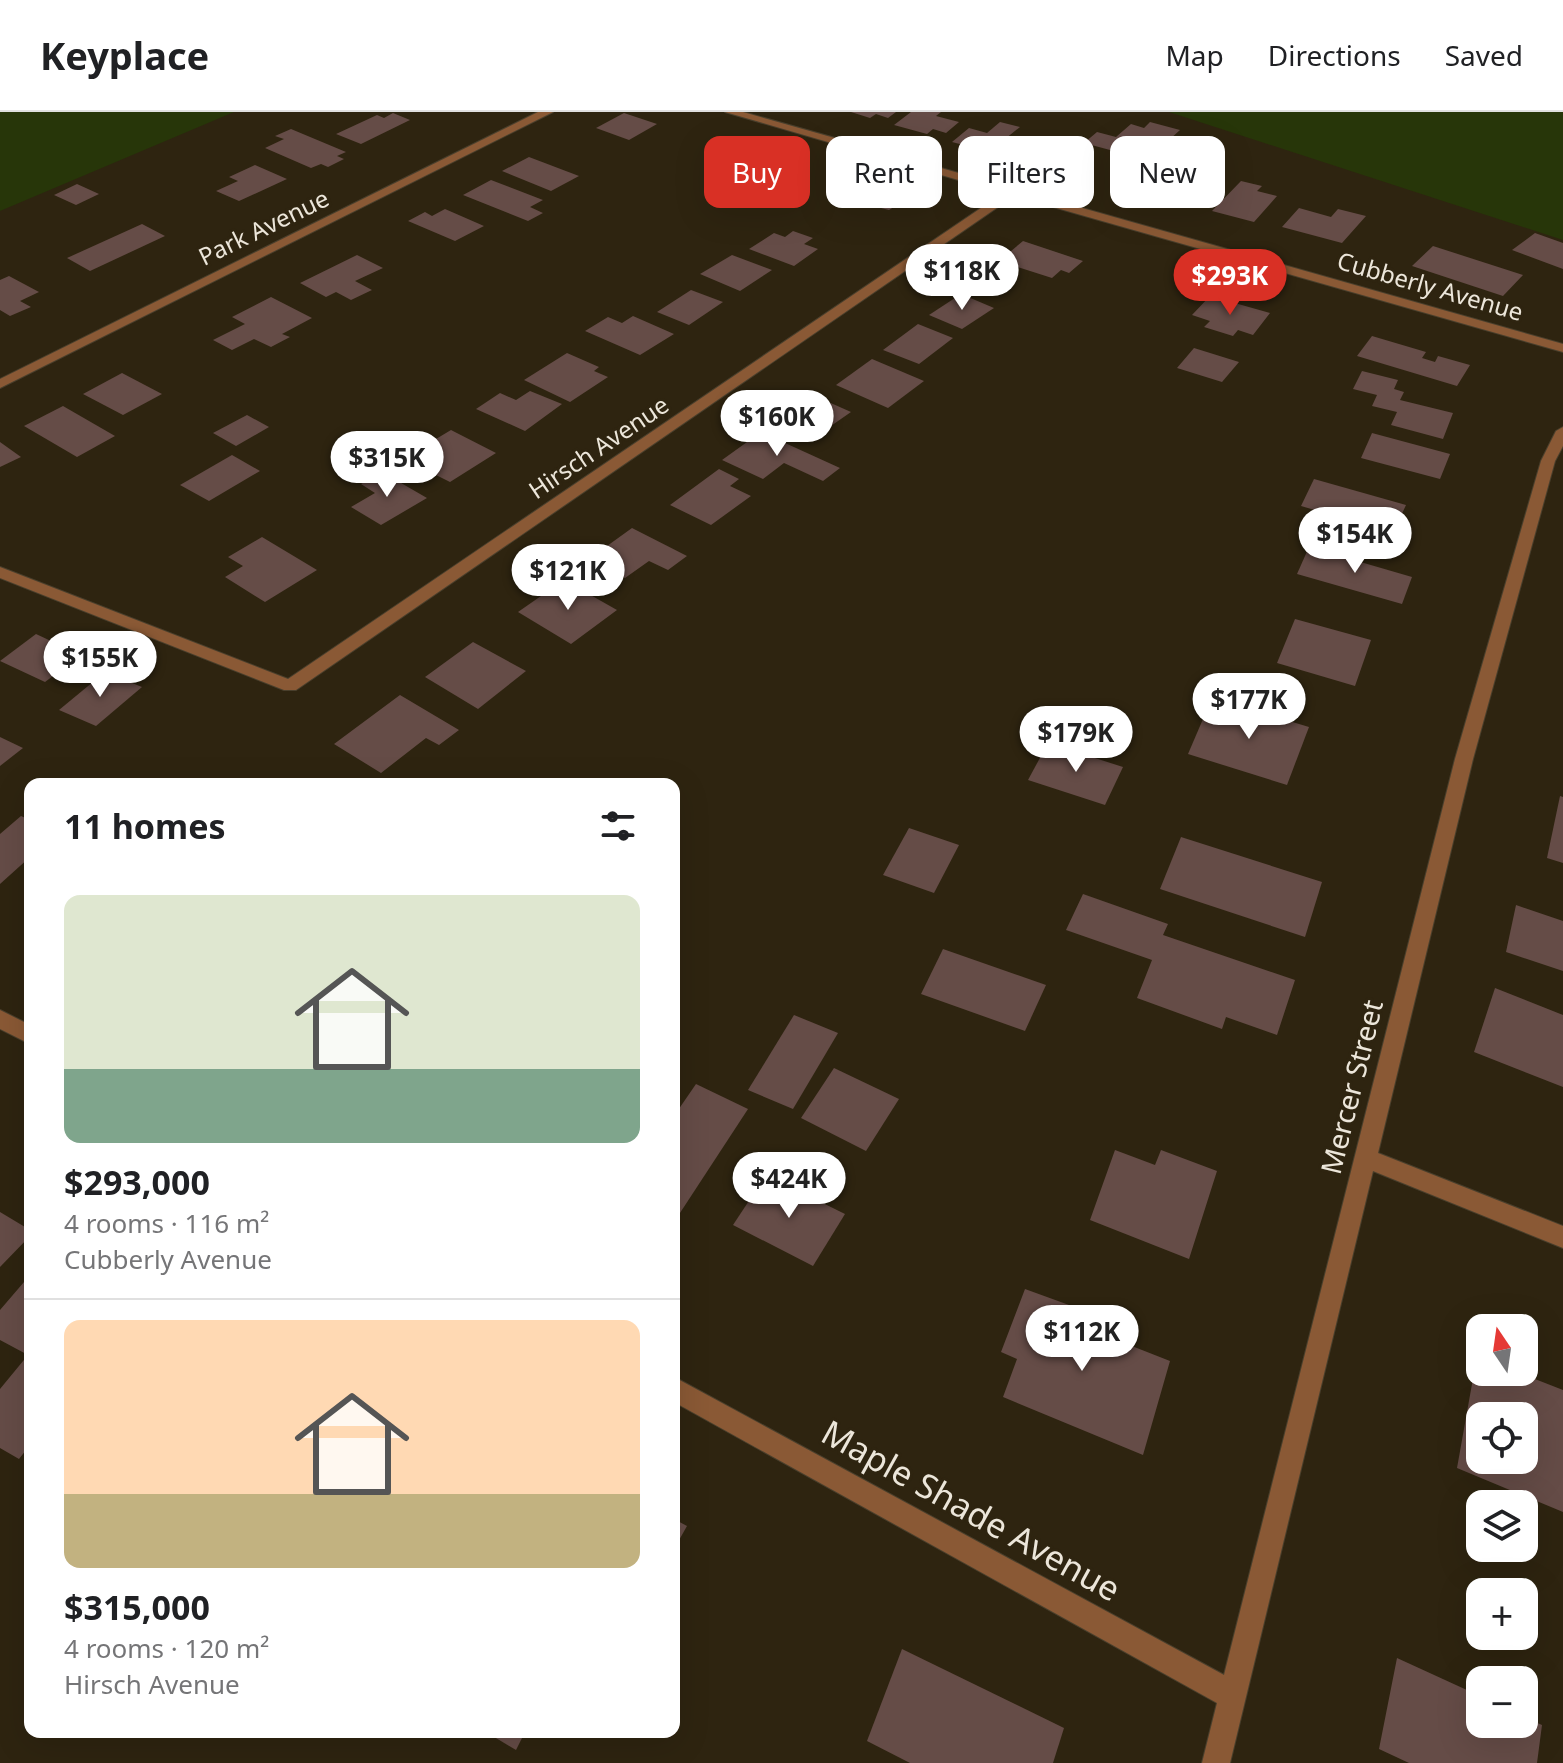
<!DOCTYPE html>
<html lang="en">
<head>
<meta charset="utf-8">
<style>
  body { margin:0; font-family:"Noto Sans",sans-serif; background:#f2f2f2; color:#202124; height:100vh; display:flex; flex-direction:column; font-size:30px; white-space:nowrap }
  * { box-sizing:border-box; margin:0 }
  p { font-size:26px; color:#757577 }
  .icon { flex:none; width:44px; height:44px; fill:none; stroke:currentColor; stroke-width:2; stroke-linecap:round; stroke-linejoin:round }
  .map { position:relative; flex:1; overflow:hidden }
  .details { position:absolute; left:24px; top:666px; width:656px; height:960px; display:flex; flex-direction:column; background:#fff; border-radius:16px; box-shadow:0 8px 32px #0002 }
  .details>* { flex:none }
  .banner { position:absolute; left:704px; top:24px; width:738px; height:72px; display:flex; gap:16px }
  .needle { width:52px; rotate:347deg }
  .fabs { position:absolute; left:1466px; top:1202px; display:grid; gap:16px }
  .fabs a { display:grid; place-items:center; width:72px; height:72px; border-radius:16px; background:#fff; box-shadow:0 8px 32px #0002; font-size:40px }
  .price { position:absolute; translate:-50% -68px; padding:0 18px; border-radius:28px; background:#fff; color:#222; font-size:26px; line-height:52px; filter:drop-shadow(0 2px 4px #0008) }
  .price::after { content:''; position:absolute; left:50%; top:48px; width:24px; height:18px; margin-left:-12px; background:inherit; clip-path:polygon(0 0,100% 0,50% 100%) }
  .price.active { background:#d93025; color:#fff }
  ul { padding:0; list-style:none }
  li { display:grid; align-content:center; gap:16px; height:424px; padding:0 40px }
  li+li { border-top:2px solid #e0e0e0 }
  li span { display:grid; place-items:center; height:248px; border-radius:16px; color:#555 }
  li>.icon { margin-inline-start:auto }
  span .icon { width:144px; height:144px; fill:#fffc; stroke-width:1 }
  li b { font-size:34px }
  h2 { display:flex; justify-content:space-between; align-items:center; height:96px; padding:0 40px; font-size:34px }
  .chip { padding:0 28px; border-radius:16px; background:#fff; box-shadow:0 8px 32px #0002; font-size:28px; line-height:72px }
  .chip.active { background:#d93025; color:#fff }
  header { display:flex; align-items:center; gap:48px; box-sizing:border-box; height:112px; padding:0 40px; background:#fff; border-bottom:2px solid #e0e0e0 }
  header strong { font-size:38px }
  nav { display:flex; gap:44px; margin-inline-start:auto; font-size:28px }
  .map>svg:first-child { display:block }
</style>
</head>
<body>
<header>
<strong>Keyplace</strong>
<nav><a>Map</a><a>Directions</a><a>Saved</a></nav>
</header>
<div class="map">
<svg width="1563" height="1651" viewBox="0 0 1563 1651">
  <rect width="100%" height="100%" fill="#2e2410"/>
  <g fill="#273609">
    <path d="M0,0H234L0,99Z"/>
    <path d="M1169,0H1563V128Z"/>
  </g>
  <g fill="#654c47" fill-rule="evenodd">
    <path d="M851,0H896L888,6L876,2L870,6Z"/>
    <path d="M911,0H941L936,4L959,10L946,21L933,17L927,22L894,13Z"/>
    <path d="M393,1L410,8L361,32L336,22L377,3L384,6Z"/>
    <path d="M624,1L657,12L629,28L596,16Z"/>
    <path d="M1000,10L1020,15L1000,31L1009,33L998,42L952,30L969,16L987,21Z"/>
    <path d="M1150,10L1180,18L1169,28L1158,25L1136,45L1084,31L1097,20L1116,25L1131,12L1144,16Z"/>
    <path d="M291,17L346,40L337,44L344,47L328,55L321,52L311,56L265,36L284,27L275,24Z"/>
    <path d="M529,45L579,64L551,79L502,59Z"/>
    <path d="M1178,50L1214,59L1183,90L1146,80Z"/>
    <path d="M255,53L287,67L239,89L216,79L238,69L229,65Z"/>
    <path d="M491,68L543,88L530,95L543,101L528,109L463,83Z"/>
    <path d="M1241,69L1262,74L1257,79L1277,84L1254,110L1212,99Z"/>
    <path d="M873,70L911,84L889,98L846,87Z"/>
    <path d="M77,72L99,82L76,93L54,83Z"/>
    <path d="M1299,96L1331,105L1338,97L1366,104L1342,131L1282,115Z"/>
    <path d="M445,97L484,114L455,129L408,109L425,100L432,104Z"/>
    <path d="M142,112L165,124L90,159L67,146Z"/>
    <path d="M793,119L813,126L804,132L818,137L794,154L749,137L774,121L785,125Z"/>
    <path d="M1535,121L1563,131V157L1512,138Z"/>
    <path d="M1023,129L1083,149L1069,161L1061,158L1052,166L999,149Z"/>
    <path d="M1433,134L1523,163L1503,184L1412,154Z"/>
    <path d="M357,143L383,156L355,169L372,178L351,188L336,180L326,185L300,171Z"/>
    <path d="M732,143L772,158L740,179L700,162Z"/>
    <path d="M9,164L39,180L20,189L31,195L10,204L0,198V168Z"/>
    <path d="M691,178L723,190L689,213L657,200Z"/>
    <path d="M961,182L994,196L962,217L929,203Z"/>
    <path d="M1210,184L1270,201L1253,223L1238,218L1233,224L1204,215L1210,209L1192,203Z"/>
    <path d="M271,185L312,206L282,222L290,225L271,235L254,227L232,238L213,228L245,212L232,205Z"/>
    <path d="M633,204L674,222L640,243L585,219L608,205L622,211Z"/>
    <path d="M918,212L953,226L919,252L883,238Z"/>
    <path d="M1372,224L1426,240L1422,246L1435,250L1438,244L1470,253L1457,274L1357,244Z"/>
    <path d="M1194,236L1239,250L1222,270L1177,256Z"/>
    <path d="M567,241L599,255L594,259L608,265L570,290L524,268Z"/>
    <path d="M872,247L924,269L888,296L836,273Z"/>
    <path d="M1362,259L1398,268L1394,277L1404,280L1400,288L1453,301L1443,327L1391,313L1397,300L1372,294L1377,283L1353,277Z"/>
    <path d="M122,261L162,282L123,303L83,282Z"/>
    <path d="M530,279L562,292L525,319L476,297L500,281L516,288Z"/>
    <path d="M815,284L851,300L815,325L779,309Z"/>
    <path d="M63,294L115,324L77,345L24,314Z"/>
    <path d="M247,303L269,315L236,334L213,321Z"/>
    <path d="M451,318L496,341L450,370L416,353L438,339L426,333Z"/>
    <path d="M761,320L840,356L823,369L784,351L763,367L722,348Z"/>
    <path d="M1372,321L1450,342L1440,367L1361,346Z"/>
    <path d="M0,330L21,345L0,355Z"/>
    <path d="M232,343L260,359L209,389L180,373Z"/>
    <path d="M719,357L739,367L730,374L751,384L711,413L670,393Z"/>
    <path d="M382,360L427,386L381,413L351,395L375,381L361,372Z"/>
    <path d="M1314,367L1406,393L1393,421L1301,394Z"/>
    <path d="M632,416L687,444L668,458L649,449L625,466L589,447Z"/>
    <path d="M262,425L317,458L265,490L225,465L243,454L228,445Z"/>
    <path d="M1309,435L1412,465L1402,492L1297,462Z"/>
    <path d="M564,468L617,498L571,532L518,500Z"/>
    <path d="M1295,507L1371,528L1355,574L1277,551Z"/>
    <path d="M36,522L81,543L45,570L0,549Z"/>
    <path d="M473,530L526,559L478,597L425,565Z"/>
    <path d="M105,560L142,575L96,614L59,598Z"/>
    <path d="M400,583L459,618L439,633L426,626L381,661L334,632Z"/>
    <path d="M1212,586L1309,615L1287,673L1188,642Z"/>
    <path d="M0,625L23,636L0,654Z"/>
    <path d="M1048,631L1123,655L1105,693L1028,668Z"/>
    <path d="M1560,684L1563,685V751L1547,746Z"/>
    <path d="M21,704L30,708V745L0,772V722Z"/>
    <path d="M909,716L959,733L934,781L883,763Z"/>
    <path d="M1181,725L1322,770L1305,825L1160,777Z"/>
    <path d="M1083,782L1168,812L1163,823L1295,868L1277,923L1226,905L1222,917L1137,886L1152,848L1066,818Z"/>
    <path d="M1516,793L1563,809V859L1506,840Z"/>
    <path d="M943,837L1046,873L1025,919L921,882Z"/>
    <path d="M1495,876L1563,903V975L1474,940Z"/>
    <path d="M794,903L838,921L793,997L748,978Z"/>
    <path d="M834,956L899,987L866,1039L801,1006Z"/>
    <path d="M696,972L748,997L678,1104L674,1101V1004Z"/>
    <path d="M1115,1038L1155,1053L1161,1038L1217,1059L1189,1147L1090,1108Z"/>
    <path d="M766,1063L845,1102L813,1154L733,1113Z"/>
    <path d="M0,1100L30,1118V1124L0,1155Z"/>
    <path d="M30,1163V1333L19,1347L0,1336V1277L28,1243L0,1228V1198Z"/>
    <path d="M1025,1177L1091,1201L1086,1216L1170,1249L1143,1343L1003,1285L1017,1247L1001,1240Z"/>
    <path d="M1477,1244L1480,1260H1517L1563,1278V1400L1457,1356ZM1480,1304H1524V1348H1480Z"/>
    <path d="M674,1407L687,1414L674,1437Z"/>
    <path d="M902,1537L1064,1616L1053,1651H910L867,1629Z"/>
    <path d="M1397,1546L1480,1584V1612H1524V1605L1542,1613L1537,1651H1409L1379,1637Z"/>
    <path d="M486,1620H525L516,1638Z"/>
  </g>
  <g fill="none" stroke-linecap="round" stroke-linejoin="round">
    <defs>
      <g id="minor">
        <path d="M538,0H553L0,276V267Z"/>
        <path d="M725,0H743L1563,232V240L1014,84L296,578H284L0,466V455L288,567L1003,81Z"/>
        <path d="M1563,315V334L1555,349L1473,647L1378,1041L1563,1114V1136L1373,1059L1230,1651H1202L1217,1591L674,1290V1265L1224,1563L1455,647L1541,349L1556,319Z"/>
        <path d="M0,898L30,913V932L0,917Z"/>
      </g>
    </defs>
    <use href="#minor" stroke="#493f2c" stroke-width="2"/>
    <use href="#minor" fill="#8a5935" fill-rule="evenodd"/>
  </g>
  <g text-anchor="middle" stroke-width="6" stroke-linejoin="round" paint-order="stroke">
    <g font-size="24" fill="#ece6da" stroke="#2e2410">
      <text transform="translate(264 116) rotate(-26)" y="8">Park Avenue</text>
      <text transform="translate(1430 175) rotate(16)" y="8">Cubberly Avenue</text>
      <text transform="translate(599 336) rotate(-34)" y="8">Hirsch Avenue</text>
    </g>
    <g font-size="28" fill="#ece6da" stroke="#2e2410">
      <text transform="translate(1352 975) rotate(-76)" y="10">Mercer Street</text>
    </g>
    <g font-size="34" fill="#ece6da" stroke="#2e2410">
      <text transform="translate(971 1399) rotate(29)" y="12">Maple Shade Avenue</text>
    </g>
  </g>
</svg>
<div class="fabs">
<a><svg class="needle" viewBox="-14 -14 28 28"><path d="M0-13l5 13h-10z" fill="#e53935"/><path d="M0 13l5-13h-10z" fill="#757577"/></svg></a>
<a><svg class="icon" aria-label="locate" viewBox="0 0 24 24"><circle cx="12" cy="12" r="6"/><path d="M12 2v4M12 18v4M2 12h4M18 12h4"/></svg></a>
<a><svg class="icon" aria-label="layers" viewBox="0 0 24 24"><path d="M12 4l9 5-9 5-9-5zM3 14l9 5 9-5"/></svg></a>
<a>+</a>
<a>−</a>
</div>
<b class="price" style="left:962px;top:200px">$118K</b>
<b class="price active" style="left:1230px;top:205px">$293K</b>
<b class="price" style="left:777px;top:346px">$160K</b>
<b class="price" style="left:387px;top:387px">$315K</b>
<b class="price" style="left:1355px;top:463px">$154K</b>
<b class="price" style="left:568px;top:500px">$121K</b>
<b class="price" style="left:100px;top:587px">$155K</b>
<b class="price" style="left:1249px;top:629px">$177K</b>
<b class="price" style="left:1076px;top:662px">$179K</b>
<b class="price" style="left:789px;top:1108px">$424K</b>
<b class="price" style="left:1082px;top:1261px">$112K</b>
<div class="banner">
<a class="chip active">Buy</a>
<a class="chip">Rent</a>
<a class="chip">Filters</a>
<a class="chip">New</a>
</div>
<section class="details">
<h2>11 homes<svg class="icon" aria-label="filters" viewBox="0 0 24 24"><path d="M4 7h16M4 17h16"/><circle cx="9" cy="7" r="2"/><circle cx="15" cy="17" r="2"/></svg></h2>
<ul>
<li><span style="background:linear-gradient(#dfe7d0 70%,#7fa58c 0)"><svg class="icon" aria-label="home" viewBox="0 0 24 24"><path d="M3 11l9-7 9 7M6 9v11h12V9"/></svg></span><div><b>$293,000</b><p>4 rooms · 116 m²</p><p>Cubberly Avenue</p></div></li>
<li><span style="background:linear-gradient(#ffd9b3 70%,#c2b280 0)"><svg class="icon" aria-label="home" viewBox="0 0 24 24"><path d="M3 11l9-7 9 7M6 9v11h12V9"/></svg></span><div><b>$315,000</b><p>4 rooms · 120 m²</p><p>Hirsch Avenue</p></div></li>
</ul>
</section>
</div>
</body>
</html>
